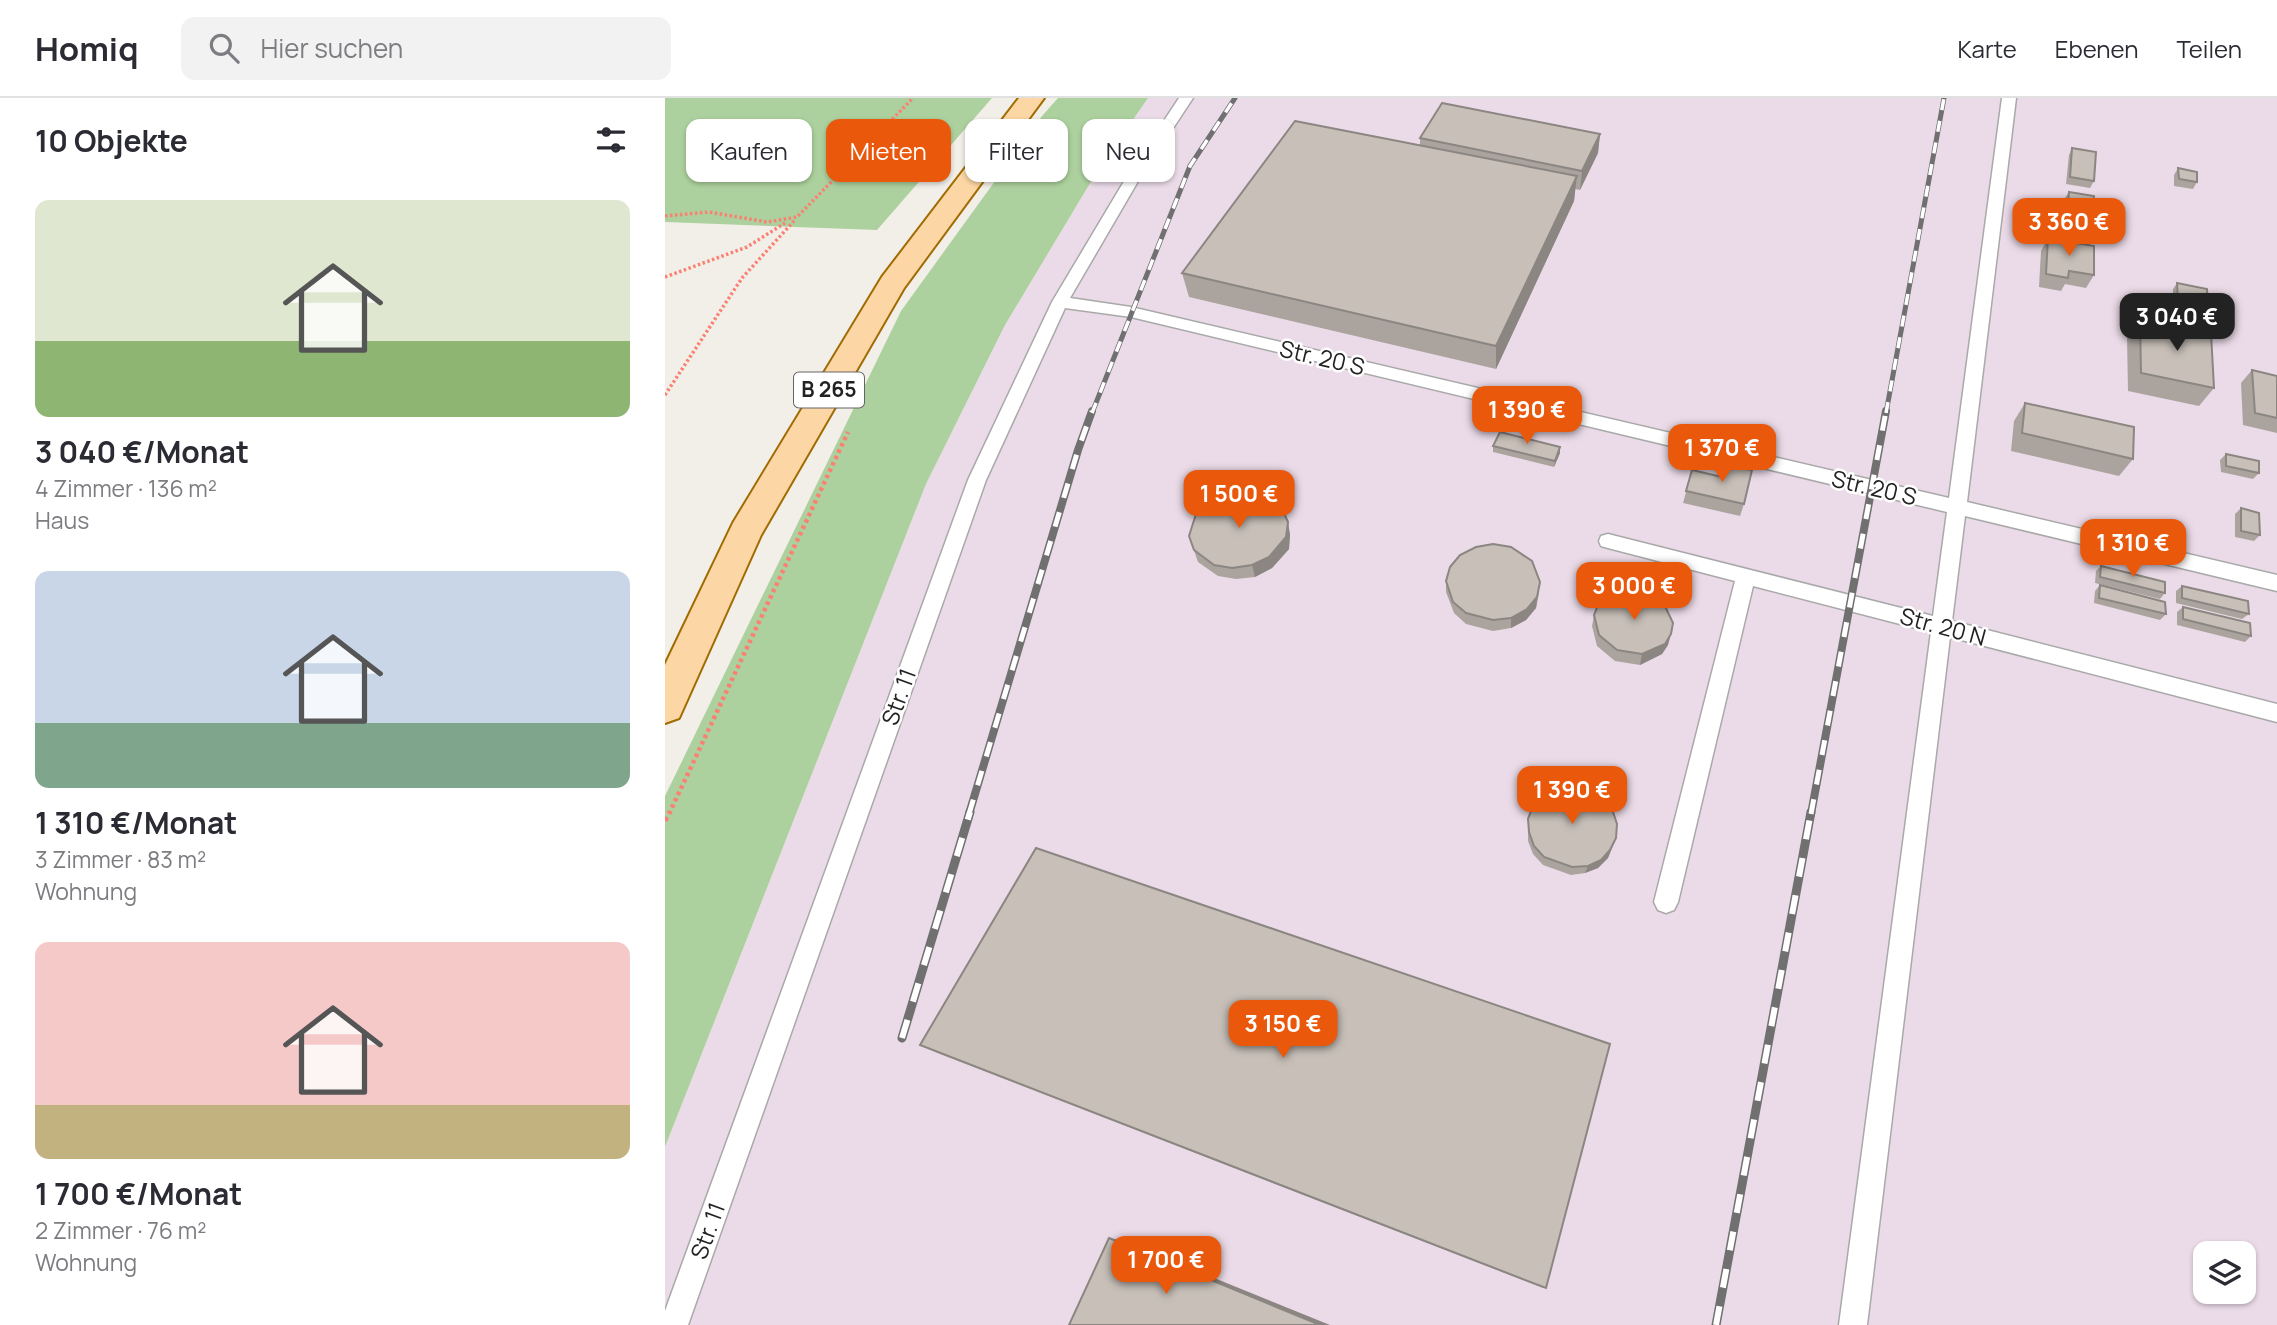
<!DOCTYPE html>
<html lang="de">
<head>
<meta charset="utf-8">
<style>
  body { margin:0; font-family:Manrope,sans-serif; background:#f2f2f3; color:#2b2b33; height:100vh; display:flex; flex-direction:column; font-size:26px; white-space:nowrap }
  * { box-sizing:border-box; margin:0 }
  p { font-size:23px; color:#7c7c81 }
  .icon { flex:none; width:38px; height:38px; fill:none; stroke:currentColor; stroke-width:2; stroke-linecap:round; stroke-linejoin:round }
  .map { position:relative; flex:1; overflow:hidden }
  .sheet { display:flex; flex-direction:column; background:#fff; width:665px }
  .sheet>* { flex:none }
  .banner { position:absolute; left:21px; top:21px; width:665px; height:63px; display:flex; gap:14px }
  .controls { position:absolute; left:1528px; top:1143px; display:grid; gap:14px }
  .controls a { display:grid; place-items:center; width:63px; height:63px; border-radius:14px; background:#fff; box-shadow:0 2px 5px #0004; font-size:35px }
  .price { position:absolute; translate:-50% -60px; padding:0 16px; border-radius:14px; background:#ea580c; color:#fff; font-size:23px; line-height:46px; filter:drop-shadow(0 2px 4px #0008) }
  .price::after { content:''; position:absolute; left:50%; top:42px; width:21px; height:16px; margin-left:-10px; background:inherit; clip-path:polygon(0 0,100% 0,50% 100%) }
  .price.selected { background:#222; color:#fff }
  ul { padding:0; list-style:none }
  li { display:grid; align-content:center; gap:14px; height:371px; padding:0 35px }
  li span { display:grid; place-items:center; height:217px; border-radius:14px; color:#555 }
  li>.icon { margin-inline-start:auto }
  span .icon { width:126px; height:126px; fill:#fffc; stroke-width:1 }
  li b { font-size:30px }
  h2 { display:flex; justify-content:space-between; align-items:center; height:84px; padding:0 35px; font-size:30px }
  .tag { padding:0 24px; border-radius:14px; background:#fff; box-shadow:0 2px 5px #0004; font-size:24px; line-height:63px }
  .tag.selected { background:#ea580c; color:#fff }
  header { display:flex; align-items:center; gap:42px; box-sizing:border-box; height:98px; padding:0 35px; background:#fff; border-bottom:2px solid #e1e1e2 }
  header strong { font-size:33px }
  nav { display:flex; gap:38px; margin-inline-start:auto; font-size:24px }
  .search { width:490px; height:63px; background:#f2f2f3; display:flex; align-items:center; gap:18px; box-sizing:border-box; padding:0 24px; border-radius:14px; color:#7c7c81; font-size:26px }
  main { display:flex; flex:1; min-height:0 }
  .map>svg:first-child { display:block }
</style>
</head>
<body>
<header>
<strong>Homiq</strong>
<div class="search"><svg class="icon" aria-label="search" viewBox="0 0 24 24"><circle cx="10" cy="10" r="6"/><path d="M15 15l6 6"/></svg>Hier suchen</div>
<nav><a>Karte</a><a>Ebenen</a><a>Teilen</a></nav>
</header>
<main>
<section class="sheet">
<h2>10 Objekte<svg class="icon" aria-label="filters" viewBox="0 0 24 24"><path d="M4 7h16M4 17h16"/><circle cx="9" cy="7" r="2"/><circle cx="15" cy="17" r="2"/></svg></h2>
<ul>
<li><span style="background:linear-gradient(#dfe7d0 65%,#8fb573 0)"><svg class="icon" aria-label="home" viewBox="0 0 24 24"><path d="M3 11l9-7 9 7M6 9v11h12V9"/></svg></span><div><b>3 040 €/Monat</b><p>4 Zimmer · 136 m²</p><p>Haus</p></div></li>
<li><span style="background:linear-gradient(#c9d6e8 70%,#7fa58c 0)"><svg class="icon" aria-label="home" viewBox="0 0 24 24"><path d="M3 11l9-7 9 7M6 9v11h12V9"/></svg></span><div><b>1 310 €/Monat</b><p>3 Zimmer · 83 m²</p><p>Wohnung</p></div></li>
<li><span style="background:linear-gradient(#f6c9c9 75%,#c2b280 0)"><svg class="icon" aria-label="home" viewBox="0 0 24 24"><path d="M3 11l9-7 9 7M6 9v11h12V9"/></svg></span><div><b>1 700 €/Monat</b><p>2 Zimmer · 76 m²</p><p>Wohnung</p></div></li>
</ul>
</section>
<div class="map">
<svg width="1612" height="1227" viewBox="0 0 1612 1227">
  <rect width="100%" height="100%" fill="#f2efe9"/>
  <path fill="#ebdbe8" fill-rule="evenodd" d="M483,0H1612V1227H0V1049L261,386L340,227L430,77ZM1540,1155H1578V1194H1540Z"/>
  <g fill="#add19e">
    <path d="M0,0H327L212,132L0,124Z"/>
    <path d="M393,0H483L430,77L340,227L261,386L0,1049V698L236,213L377,18Z"/>
  </g>
  <g fill="none" stroke-linecap="round" stroke-linejoin="round">
    <defs>
      <path id="service" d="M514,0H528L472,85L405,200L466,209L1284,400L1337,0H1351L1302,404L1612,477V493L1300,418L1287,523L1612,606V624L1285,539L1202,1227H1174L1266,534L1088,488L1013,804L1009,812L1001,815L993,812L989,804L1070,483L943,450L936,448L934,443L936,438L943,436L1268,518L1282,414L466,219L400,210L321,382L23,1227H0V1213L303,382L387,204L458,85Z"/>
      <path id="primary" d="M354,0H379L239,190L96,437L14,620L0,625V567L68,425L217,179Z"/>
    </defs>
    <use href="#service" stroke="#a9a9a9" stroke-width="3"/>
    <use href="#primary" stroke="#a06b00" stroke-width="4"/>
    <g stroke="#fa8072" stroke-width="3.5" stroke-dasharray="2.5 2.5" stroke-linecap="butt">
      <path d="M0,118L44,114L102,124L132,119L248,0"/>
      <path d="M0,179L82,149L120,125"/>
      <path d="M0,297L77,180L129,123"/>
    </g>
    <path stroke="#fa8072" stroke-width="4.5" stroke-dasharray="3.5 3.5" stroke-linecap="butt" d="M4,716L183,334"/>
    <path stroke="#fa8072" stroke-width="5" stroke-dasharray="4.5 4.5" stroke-linecap="butt" d="M0,723L4,714"/>
    <use href="#service" fill="#fff" fill-rule="evenodd"/>
    <use href="#primary" fill="#fcd6a4" fill-rule="evenodd"/>
    <defs>
      <g id="rail-far2">
        <path d="M427,315L525,68L570,0"/>
        <path d="M1221,315L1279,0"/>
      </g>
      <g id="rail-far1">
        <path d="M304,716L413,352L427,313"/>
        <path d="M1146,716L1221,313"/>
      </g>
      <g id="rail">
        <path d="M237,940L305,714"/>
        <path d="M1051,1227L1146,714"/>
      </g>
    </defs>
    <use href="#rail-far2" stroke="#707070" stroke-width="5"/>
    <use href="#rail-far1" stroke="#707070" stroke-width="8"/>
    <use href="#rail" stroke="#707070" stroke-width="9"/>
    <use href="#rail-far2" stroke="#fff" stroke-width="3.5" stroke-dasharray="11" stroke-linecap="butt"/>
    <use href="#rail-far1" stroke="#fff" stroke-width="5" stroke-dasharray="15" stroke-linecap="butt"/>
    <use href="#rail" stroke="#fff" stroke-width="6" stroke-dasharray="19" stroke-linecap="butt"/>
  </g>
  <g fill="#aba49e">
    <path d="M935,36L933,55L915,92L910,91L909,103L831,271L524,199L517,175L755,47V40Z"/>
    <path d="M1407,50L1429,83L1425,90L1401,86L1404,57Z"/>
    <path d="M1513,70L1532,84L1528,91L1509,88V77Z"/>
    <path d="M1404,94L1427,126L1423,133L1398,128L1400,100Z"/>
    <path d="M1383,140L1429,177L1421,190L1400,186L1396,193L1374,189L1376,153Z"/>
    <path d="M1512,185L1543,209L1538,216L1508,210V191Z"/>
    <path d="M1475,221L1549,290L1534,308L1463,293L1462,240Z"/>
    <path d="M1587,272L1612,278V335L1578,327L1576,285Z"/>
    <path d="M1360,305L1468,361L1454,378L1346,353L1349,323Z"/>
    <path d="M828,348L895,349V355L889,369L828,354Z"/>
    <path d="M1561,356L1594,375L1588,381L1556,374L1555,362Z"/>
    <path d="M1060,367L1079,406L1075,418L1018,405L1027,372L1057,379Z"/>
    <path d="M1576,410L1595,437L1589,443L1570,439V416Z"/>
    <path d="M625,436L624,451L607,470L590,479L571,481L553,478L533,464L524,438Z"/>
    <path d="M1436,468L1500,495L1495,501L1430,485L1431,473Z"/>
    <path d="M781,483L874,495L871,510L861,522L846,530L828,533L801,526L789,515L781,494Z"/>
    <path d="M1435,487L1501,516L1495,522L1429,505L1430,493Z"/>
    <path d="M1517,488L1584,516L1577,521L1511,505V493Z"/>
    <path d="M1518,509L1586,538L1580,544L1512,527V514Z"/>
    <path d="M929,517L1003,547L997,556L975,567L950,563L932,548L927,528Z"/>
    <path d="M863,721L951,740L943,760L933,770L920,775L906,777L878,767L868,756L863,743Z"/>
    <path d="M255,947L881,1190H878L275,956Z"/>
  </g>
  <g fill="#8b8681">
    <path d="M935,36L933,55L915,92L917,73Z"/>
    <path d="M912,78L909,103L831,271V248Z"/>
    <path d="M895,349V355L889,369L890,363Z"/>
    <path d="M623,424L625,436L624,451L607,470L590,479L587,467Z"/>
    <path d="M875,484L871,510L861,522L846,530V520Z"/>
    <path d="M1006,536L1003,547L997,556L975,567L977,556Z"/>
    <path d="M951,740L943,760L933,770L920,775L923,768Z"/>
    <path d="M444,1140L458,1143L665,1227H655Z"/>
  </g>
  <g fill="#c7bfb8" stroke="#8b8681" stroke-width="2">
    <path d="M777,5L935,36L917,73L755,40Z"/>
    <path d="M630,23L912,78L831,248L517,175Z"/>
    <path d="M1407,50L1431,54L1429,83L1405,79Z"/>
    <path d="M1513,70L1532,74V84L1514,81Z"/>
    <path d="M1404,94L1429,98L1427,126L1402,122Z"/>
    <path d="M1383,140L1429,148V177L1404,173L1403,180L1381,176Z"/>
    <path d="M1512,185L1542,191L1543,209L1513,203Z"/>
    <path d="M1475,221L1546,235L1549,290L1476,275Z"/>
    <path d="M1587,272L1612,278V320L1590,315Z"/>
    <path d="M1360,305L1469,329L1468,361L1357,335Z"/>
    <path d="M835,334L895,349L890,363L828,348Z"/>
    <path d="M1561,356L1594,363V375L1561,368Z"/>
    <path d="M1060,367L1087,372L1079,406L1021,393L1027,372L1057,379Z"/>
    <path d="M589,395L605,400L617,411L623,424L621,439L604,459L587,467L567,470L549,467L529,452L524,438L531,416L544,404L561,397Z"/>
    <path d="M1576,410L1594,415L1595,437L1576,433Z"/>
    <path d="M828,446L846,449L867,463L875,484L872,499L862,511L846,520L828,522L801,515L788,504L781,483L785,469L795,457L811,449Z"/>
    <path d="M1436,468L1500,484V495L1435,479Z"/>
    <path d="M1435,487L1500,504L1501,516L1434,500Z"/>
    <path d="M1517,488L1583,503L1584,516L1517,500Z"/>
    <path d="M961,492L988,497L998,504L1008,525L1006,536L1000,546L977,556L952,552L934,537L929,517L933,507L940,500Z"/>
    <path d="M1518,509L1585,525L1586,538L1518,521Z"/>
    <path d="M902,688H916L929,693L948,714L952,726L951,740L945,752L936,762L923,768L907,769L879,759L869,748L864,734L863,721L868,708L876,698L888,690Z"/>
    <path d="M371,750L945,946L881,1190L255,947Z"/>
    <path d="M444,1140L655,1227H404Z"/>
  </g>
  <g text-anchor="middle" stroke-width="5" stroke-linejoin="round" paint-order="stroke">
    <rect fill="#fff" stroke="#646464" stroke-width="2" x="129" y="274.5" width="70" height="35" rx="5"/>
    <g font-size="21" font-weight="bold" fill="#222">
      <text x="164" y="299">B 265</text>
    </g>
    <g font-size="23" fill="#222" stroke="#fff">
      <text transform="translate(657 260) rotate(13)" y="8">Str. 20 S</text>
      <text transform="translate(1209 390) rotate(13)" y="8">Str. 20 S</text>
      <text transform="translate(1278 529) rotate(15)" y="8">Str. 20 N</text>
      <text transform="translate(234 599) rotate(-70)" y="8">Str. 11</text>
      <text transform="translate(43 1133) rotate(-70)" y="8">Str. 11</text>
    </g>
  </g>
</svg>
<div class="controls">
<a><svg class="icon" aria-label="layers" viewBox="0 0 24 24"><path d="M12 4l9 5-9 5-9-5zM3 14l9 5 9-5"/></svg></a>
</div>
<b class="price" style="left:1404px;top:160px">3 360 €</b>
<b class="price selected" style="left:1512px;top:255px">3 040 €</b>
<b class="price" style="left:862px;top:348px">1 390 €</b>
<b class="price" style="left:1057px;top:386px">1 370 €</b>
<b class="price" style="left:574px;top:432px">1 500 €</b>
<b class="price" style="left:1468px;top:481px">1 310 €</b>
<b class="price" style="left:969px;top:524px">3 000 €</b>
<b class="price" style="left:907px;top:728px">1 390 €</b>
<b class="price" style="left:618px;top:962px">3 150 €</b>
<b class="price" style="left:501px;top:1198px">1 700 €</b>
<div class="banner">
<a class="tag">Kaufen</a>
<a class="tag selected">Mieten</a>
<a class="tag">Filter</a>
<a class="tag">Neu</a>
</div>
</div>
</main>
</body>
</html>
